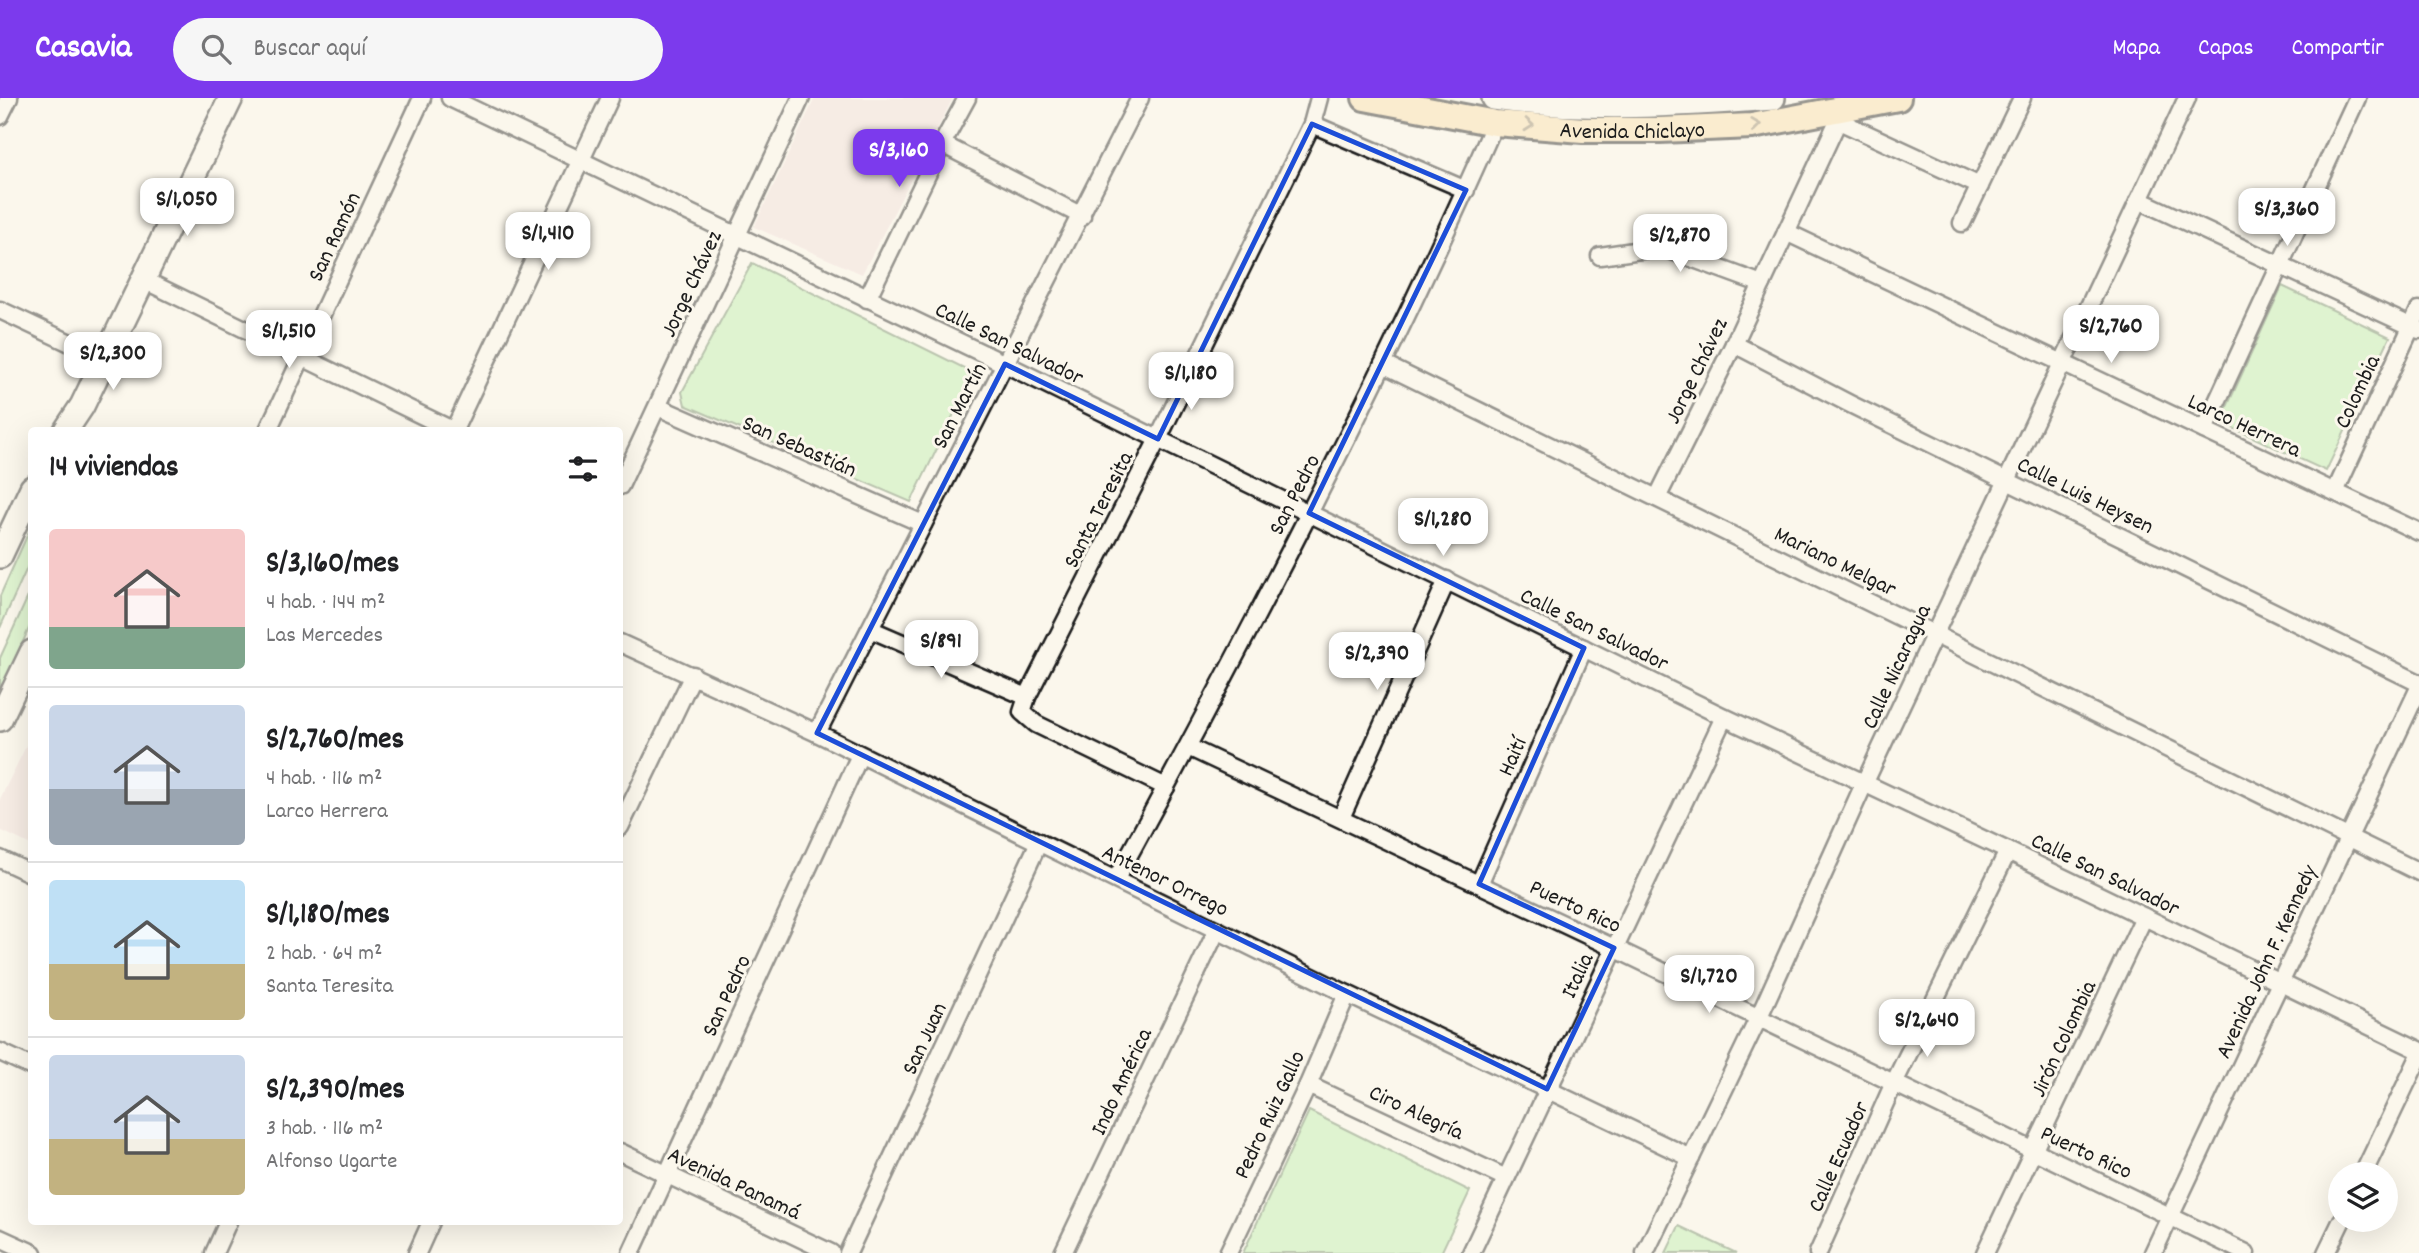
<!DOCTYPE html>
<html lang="es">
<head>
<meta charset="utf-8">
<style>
  body { margin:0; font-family:Dekko,sans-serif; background:#f6f6f6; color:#202124; height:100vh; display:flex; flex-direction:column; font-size:26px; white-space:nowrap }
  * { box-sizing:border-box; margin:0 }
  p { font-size:23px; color:#757577 }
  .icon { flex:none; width:38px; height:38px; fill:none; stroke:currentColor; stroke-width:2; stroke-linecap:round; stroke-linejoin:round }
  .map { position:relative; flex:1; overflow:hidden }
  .drawer { position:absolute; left:28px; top:329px; width:595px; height:798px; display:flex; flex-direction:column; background:#fff; border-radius:7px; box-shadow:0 7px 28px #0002 }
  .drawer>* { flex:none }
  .buttons { position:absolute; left:2328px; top:1064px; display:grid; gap:14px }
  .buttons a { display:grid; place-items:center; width:70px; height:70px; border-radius:50%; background:#fff; box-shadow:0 7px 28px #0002; font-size:35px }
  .price { position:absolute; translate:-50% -60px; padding:0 16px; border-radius:14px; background:#fff; color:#222; font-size:23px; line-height:46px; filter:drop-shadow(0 2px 4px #0008) }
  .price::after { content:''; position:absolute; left:50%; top:42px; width:21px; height:16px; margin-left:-10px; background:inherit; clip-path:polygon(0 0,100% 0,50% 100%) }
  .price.current { background:#7c3aed; color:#fff }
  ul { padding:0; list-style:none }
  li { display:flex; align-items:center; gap:21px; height:175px; padding:0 21px }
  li+li { border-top:2px solid #e0e0e0 }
  li span { display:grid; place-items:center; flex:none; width:196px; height:140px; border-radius:7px; color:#555 }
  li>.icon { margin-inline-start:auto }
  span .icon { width:84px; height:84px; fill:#fffc; stroke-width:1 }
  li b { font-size:30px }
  h2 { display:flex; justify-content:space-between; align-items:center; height:84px; padding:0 21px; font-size:30px }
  header { display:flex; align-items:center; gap:42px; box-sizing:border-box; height:98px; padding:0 35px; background:#7c3aed; color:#fff }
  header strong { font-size:33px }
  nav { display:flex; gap:38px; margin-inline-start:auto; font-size:24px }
  .search { width:490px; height:63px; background:#f6f6f6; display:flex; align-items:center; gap:18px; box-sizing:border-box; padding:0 24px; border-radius:38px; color:#757577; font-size:26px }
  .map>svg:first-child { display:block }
</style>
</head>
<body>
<header>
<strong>Casavia</strong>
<div class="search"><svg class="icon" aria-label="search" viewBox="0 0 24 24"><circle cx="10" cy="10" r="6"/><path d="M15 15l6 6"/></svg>Buscar aquí</div>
<nav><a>Mapa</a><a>Capas</a><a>Compartir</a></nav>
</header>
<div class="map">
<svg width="2419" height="1155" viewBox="0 0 2419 1155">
  <rect width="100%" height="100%" fill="#fbf7ec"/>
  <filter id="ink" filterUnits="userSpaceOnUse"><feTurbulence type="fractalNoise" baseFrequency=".0143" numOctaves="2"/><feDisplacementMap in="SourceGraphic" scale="14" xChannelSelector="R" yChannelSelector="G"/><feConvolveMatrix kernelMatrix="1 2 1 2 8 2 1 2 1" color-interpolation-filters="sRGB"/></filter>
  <g filter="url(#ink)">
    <g fill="#f0ddda">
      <path d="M815,0H953L862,176L754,129Z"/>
      <path d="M31,638V747L0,732V701Z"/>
    </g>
    <g fill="#bceead" stroke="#6c8564" stroke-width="2">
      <path d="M752,165L974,275L911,404L685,307L682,294Z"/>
      <path d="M2282,188L2390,239L2326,373L2220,324Z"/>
      <path d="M31,429V461L0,530V498Z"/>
      <path d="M31,492V526L0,594V560Z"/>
      <path d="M1309,1013L1470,1093L1441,1155H1243Z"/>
      <path d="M1679,1128L1736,1155H1666Z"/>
    </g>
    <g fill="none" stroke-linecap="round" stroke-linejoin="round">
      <defs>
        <g id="street">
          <path d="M450,0L1005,266L1724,619L2008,753L2419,952"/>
          <path d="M0,18L9,0"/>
          <path d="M1839,23L1980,88"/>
          <path d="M1312,26L1466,92"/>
          <path d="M942,46L1082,118"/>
          <path d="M2139,102L2419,232"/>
          <path d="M1962,125L2022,0"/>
          <path d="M1786,134L2419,434"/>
          <path d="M1600,158L1661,149L1762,186"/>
          <path d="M142,181L452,332"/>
          <path d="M867,201L942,46L967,0"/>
          <path d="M0,212L104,261"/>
          <path d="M1734,246L1850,306L2419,585"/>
          <path d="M1383,266L2419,774"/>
          <path d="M658,309L923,426"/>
          <path d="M268,332L422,0"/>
          <path d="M454,332L610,0"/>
          <path d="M2204,332L2357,0"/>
          <path d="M620,388L801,0"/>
          <path d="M2335,394L2419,212"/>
          <path d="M1657,400L1734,246L1843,12"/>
          <path d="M870,531L1027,599"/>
          <path d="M620,545L817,635L1347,896L1691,1060"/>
          <path d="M817,635L1140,0"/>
          <path d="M1188,649L1614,850L2246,1155"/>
          <path d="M1166,689L1036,626L1022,614L1027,599L1158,341L1312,26L1319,0"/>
          <path d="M1341,720L1447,482"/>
          <path d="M620,729L693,577"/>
          <path d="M0,761L32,776"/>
          <path d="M1116,781C1251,533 1381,283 1495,25"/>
          <path d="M1479,786L1584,550"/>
          <path d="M0,954L32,969"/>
          <path d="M1308,987L1506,1080"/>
          <path d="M620,1054L831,1155"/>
          <path d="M2363,1076L2419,959"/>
          <path d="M0,1140L33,1155"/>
          <path d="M214,1155L228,1124"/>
          <path d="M417,1155L431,1124"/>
          <path d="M631,1155L860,657"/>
          <path d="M848,1155L1039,744"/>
          <path d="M1063,1155L1217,832"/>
          <path d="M1228,1155L1308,987L1347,896"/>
          <path d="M1471,1155L1724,619"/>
          <path d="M1645,1155L1758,921L1864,686L2187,0"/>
          <path d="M1818,1155L1893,987L2008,753"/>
          <path d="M1985,1155L2144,819"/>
          <path d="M2153,1155L2419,590"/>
          <path d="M2326,1155L2342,1122"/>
        </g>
        <g id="secondary">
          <path d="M1494,0C1587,13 1680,7 1773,0"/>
          <path d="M66,332L82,308L231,0"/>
          <path d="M0,458L32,390"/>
          <path d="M0,621L32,554"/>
        </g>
        <g id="primary">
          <path id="s1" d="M1365,0L1495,25L1583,32H1660L1752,28L1898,0"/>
        </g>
      </defs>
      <use href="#street" stroke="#1c1c1c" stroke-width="21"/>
      <use href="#secondary" stroke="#1c1c1c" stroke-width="28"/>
      <use href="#primary" stroke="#1c1c1c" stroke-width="30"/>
      <use href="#street" stroke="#fbf7ec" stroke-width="16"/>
      <use href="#secondary" stroke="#fbf7ec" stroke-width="23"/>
      <use href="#primary" stroke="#f9deab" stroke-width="24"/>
    </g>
    <defs><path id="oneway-chevron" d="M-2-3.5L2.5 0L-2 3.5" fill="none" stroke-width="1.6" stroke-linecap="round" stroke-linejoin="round" transform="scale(1.75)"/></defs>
    <g stroke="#96876b">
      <use href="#oneway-chevron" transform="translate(1529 27) rotate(5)"/>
      <use href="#oneway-chevron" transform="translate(1756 27) rotate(-7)"/>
    </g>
  </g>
  <path d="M0 0H2419V1155H0ZM1312,26L1466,92L1309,415L1584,550L1479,786L1614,850L1547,991L817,635L1005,266L1158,341Z" fill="#fbf7ec" fill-opacity=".55" fill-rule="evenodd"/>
  <path fill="none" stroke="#1d4ed8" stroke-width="5" stroke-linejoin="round" d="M1312,26L1466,92L1309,415L1584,550L1479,786L1614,850L1547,991L817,635L1005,266L1158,341Z"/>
  <g text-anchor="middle" stroke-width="6" stroke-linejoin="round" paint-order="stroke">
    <g font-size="23" fill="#1c1c1c" stroke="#fbf7ec">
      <text dy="8" stroke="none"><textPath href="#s1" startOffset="270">Avenida Chiclayo</textPath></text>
      <text transform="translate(333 138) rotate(-65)" y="8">San Ramón</text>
      <text transform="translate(690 185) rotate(-65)" y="8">Jorge Chávez</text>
      <text transform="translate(1010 244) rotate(26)" y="8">Calle San Salvador</text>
      <text transform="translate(1695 272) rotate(-64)" y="8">Jorge Chávez</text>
      <text transform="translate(2356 293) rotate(-65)" y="8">Colombia</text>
      <text transform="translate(958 307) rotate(-63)" y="8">San Martín</text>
      <text transform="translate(2245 326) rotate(25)" y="8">Larco Herrera</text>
      <text transform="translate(800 347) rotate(24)" y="8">San Sebastián</text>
      <text transform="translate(1293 396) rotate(-63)" y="8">San Pedro</text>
      <text transform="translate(2086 396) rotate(26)" y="8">Calle Luis Heysen</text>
      <text transform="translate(1097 411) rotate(-63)" y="8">Santa Teresita</text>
      <text transform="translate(1836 462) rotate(26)" y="8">Mariano Melgar</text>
      <text transform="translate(1595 530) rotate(26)" y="8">Calle San Salvador</text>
      <text transform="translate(1895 568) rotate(-65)" y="8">Calle Nicaragua</text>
      <text transform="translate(1511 658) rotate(-66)" y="8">Haití</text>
      <text transform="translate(2106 775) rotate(26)" y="8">Calle San Salvador</text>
      <text transform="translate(1166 781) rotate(26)" y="8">Antenor Orrego</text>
      <text transform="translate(1576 807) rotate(25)" y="8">Puerto Rico</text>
      <text transform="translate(2265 863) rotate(-65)" y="8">Avenida John F. Kennedy</text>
      <text transform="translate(1576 877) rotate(-65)" y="8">Italia</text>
      <text transform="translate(725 897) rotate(-65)" y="8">San Pedro</text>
      <text transform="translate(923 940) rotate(-65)" y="8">San Juan</text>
      <text transform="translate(2062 940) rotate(-65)" y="8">Jirón Colombia</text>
      <text transform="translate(1120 983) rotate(-65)" y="8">Indo América</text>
      <text transform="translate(1417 1013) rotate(25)" y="8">Ciro Alegría</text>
      <text transform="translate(1268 1016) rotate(-65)" y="8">Pedro Ruiz Gallo</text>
      <text transform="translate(2087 1053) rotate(25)" y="8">Puerto Rico</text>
      <text transform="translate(1837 1058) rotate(-66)" y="8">Calle Ecuador</text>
      <text transform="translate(735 1084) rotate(25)" y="8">Avenida Panamá</text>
    </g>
  </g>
</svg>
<div class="buttons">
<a><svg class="icon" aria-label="layers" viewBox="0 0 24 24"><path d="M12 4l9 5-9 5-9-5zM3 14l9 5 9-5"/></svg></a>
</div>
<b class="price current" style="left:899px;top:91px">S/3,160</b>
<b class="price" style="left:187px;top:140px">S/1,050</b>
<b class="price" style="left:2287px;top:150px">S/3,360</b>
<b class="price" style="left:548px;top:174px">S/1,410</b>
<b class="price" style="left:1680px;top:176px">S/2,870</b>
<b class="price" style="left:2111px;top:267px">S/2,760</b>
<b class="price" style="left:289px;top:272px">S/1,510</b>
<b class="price" style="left:113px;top:294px">S/2,300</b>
<b class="price" style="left:1191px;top:314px">S/1,180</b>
<b class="price" style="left:1443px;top:460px">S/1,280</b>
<b class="price" style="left:941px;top:582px">S/891</b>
<b class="price" style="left:1377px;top:594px">S/2,390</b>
<b class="price" style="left:1709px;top:917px">S/1,720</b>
<b class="price" style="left:1927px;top:961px">S/2,640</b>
<section class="drawer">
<h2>14 viviendas<svg class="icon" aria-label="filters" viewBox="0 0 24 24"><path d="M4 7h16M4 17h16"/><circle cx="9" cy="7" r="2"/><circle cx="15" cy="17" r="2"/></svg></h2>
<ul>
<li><span style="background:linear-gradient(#f6c9c9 70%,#7fa58c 0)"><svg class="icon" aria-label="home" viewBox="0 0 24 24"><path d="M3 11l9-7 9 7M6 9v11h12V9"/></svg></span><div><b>S/3,160/mes</b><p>4 hab. · 144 m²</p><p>Las Mercedes</p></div></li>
<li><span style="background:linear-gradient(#c9d6e8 60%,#9aa5b1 0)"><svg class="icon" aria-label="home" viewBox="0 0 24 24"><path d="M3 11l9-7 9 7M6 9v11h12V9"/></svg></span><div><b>S/2,760/mes</b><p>4 hab. · 116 m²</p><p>Larco Herrera</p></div></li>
<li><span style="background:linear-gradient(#bfe0f5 60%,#c2b280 0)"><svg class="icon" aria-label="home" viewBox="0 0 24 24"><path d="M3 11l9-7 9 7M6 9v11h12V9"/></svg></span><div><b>S/1,180/mes</b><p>2 hab. · 64 m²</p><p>Santa Teresita</p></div></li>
<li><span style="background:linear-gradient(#c9d6e8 60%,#c2b280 0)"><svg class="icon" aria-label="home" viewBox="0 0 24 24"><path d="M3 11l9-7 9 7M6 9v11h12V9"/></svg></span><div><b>S/2,390/mes</b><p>3 hab. · 116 m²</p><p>Alfonso Ugarte</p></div></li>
</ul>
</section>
</div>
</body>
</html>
